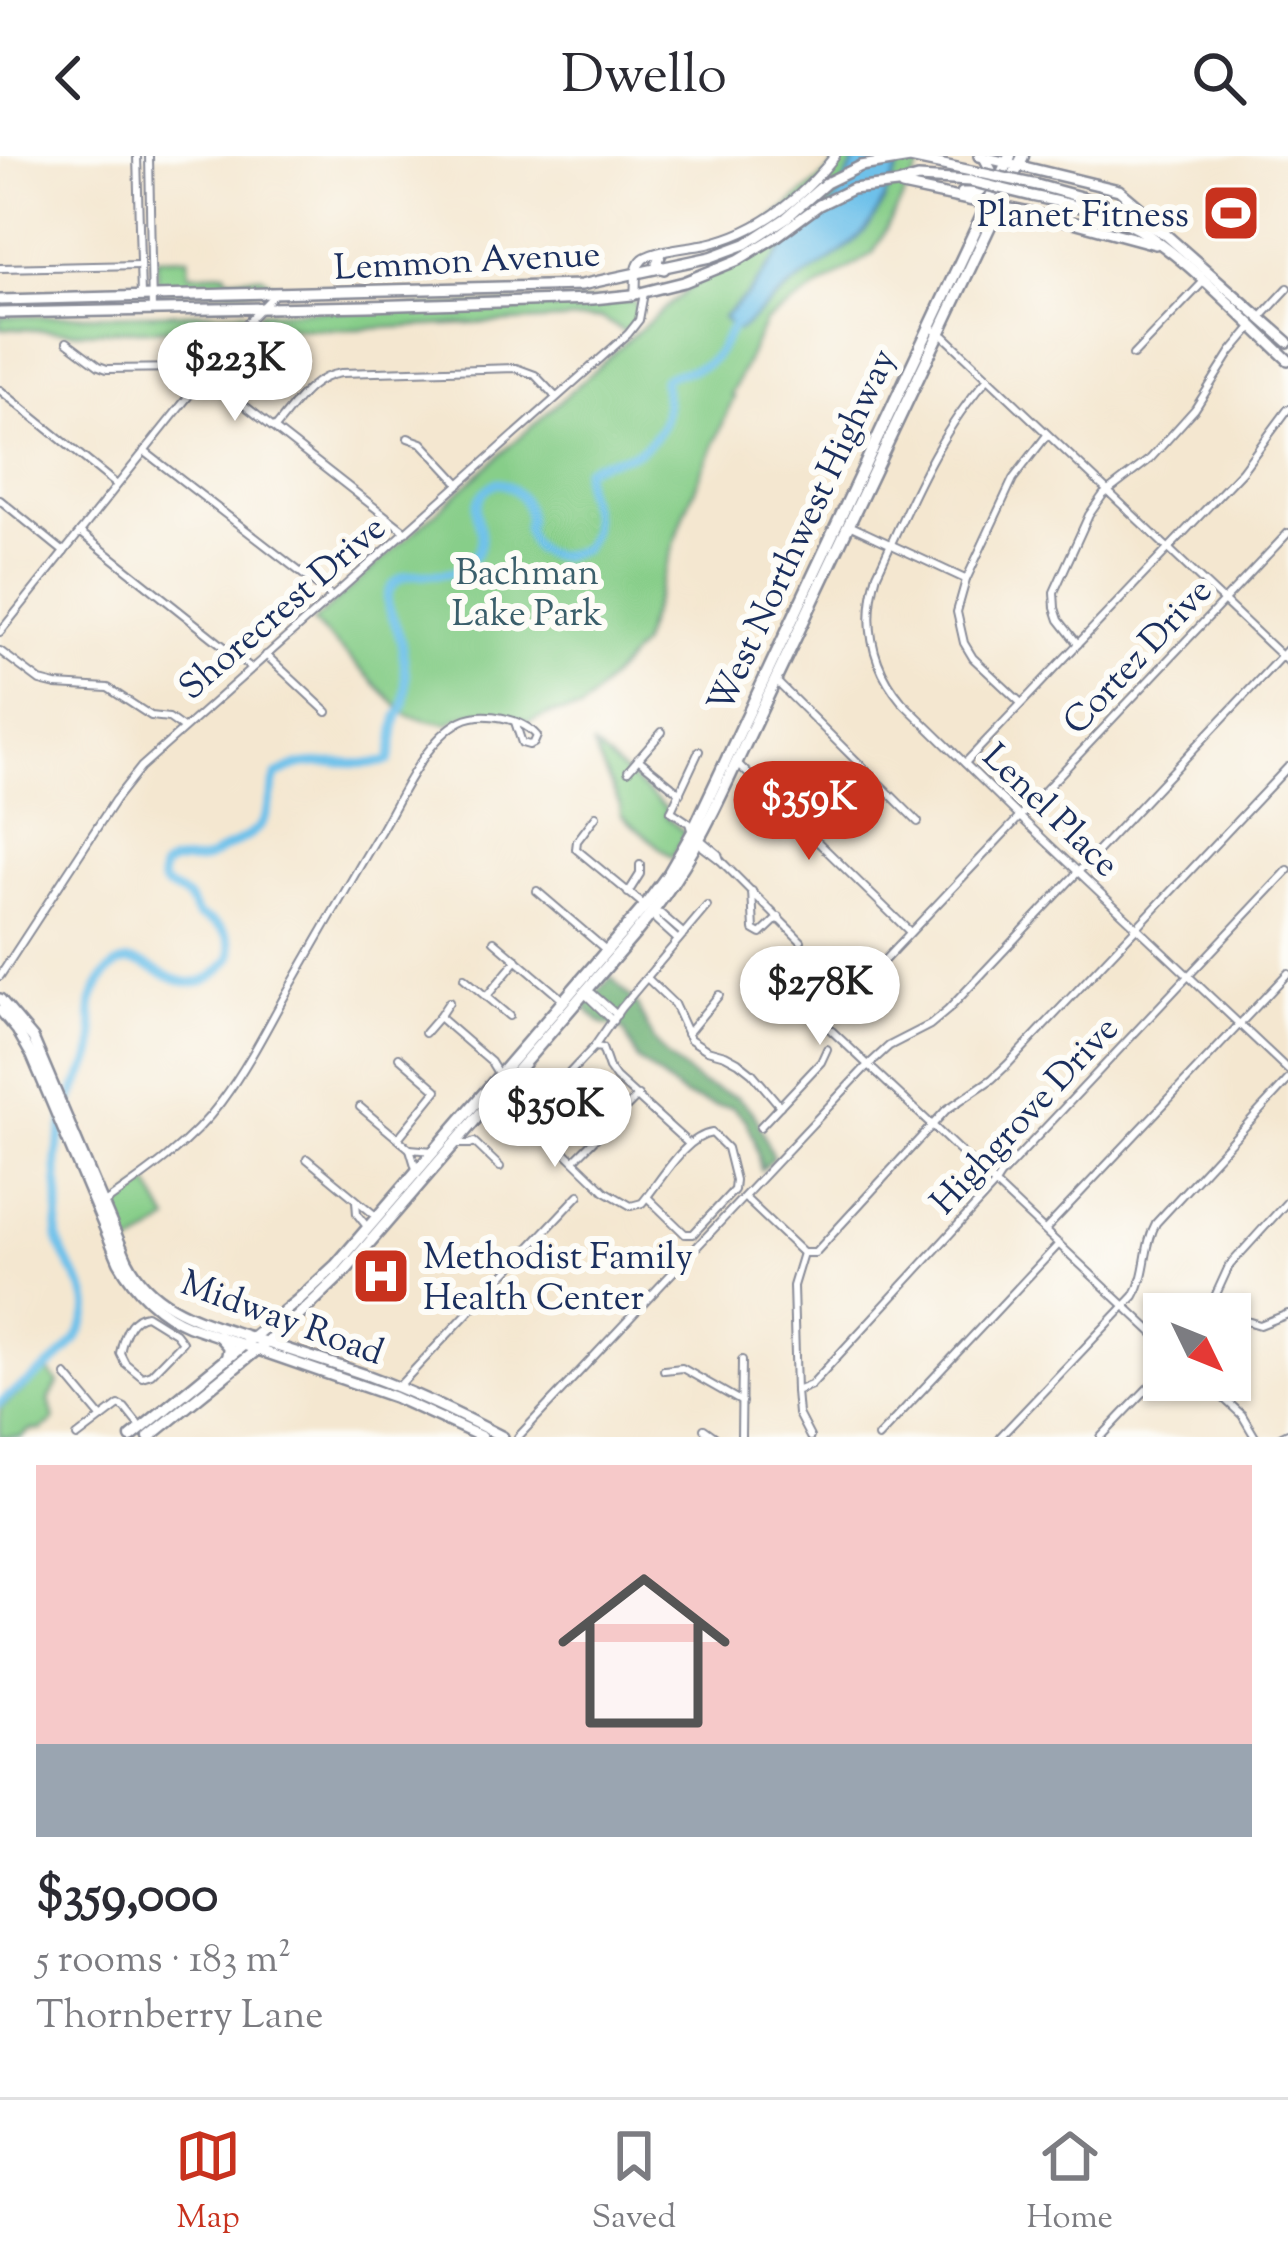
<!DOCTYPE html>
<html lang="en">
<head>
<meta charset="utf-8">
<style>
  body { margin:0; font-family:"Sorts Mill Goudy",serif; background:#f2f2f3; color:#2b2b33; height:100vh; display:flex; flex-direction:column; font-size:45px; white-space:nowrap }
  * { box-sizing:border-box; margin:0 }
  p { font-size:39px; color:#7c7c81 }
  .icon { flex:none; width:66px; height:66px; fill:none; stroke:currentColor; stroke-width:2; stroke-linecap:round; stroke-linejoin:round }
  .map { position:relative; height:1281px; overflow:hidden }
  .side { display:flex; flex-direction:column; background:#fff; flex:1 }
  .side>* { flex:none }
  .needle { width:78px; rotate:133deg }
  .buttons { position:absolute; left:1143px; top:1137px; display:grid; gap:24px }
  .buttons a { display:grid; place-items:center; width:108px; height:108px; border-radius:0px; background:#fff; box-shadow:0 3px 9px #0004; font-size:60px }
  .price { position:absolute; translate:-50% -102px; padding:0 27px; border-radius:42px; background:#fff; color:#222; font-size:39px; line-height:78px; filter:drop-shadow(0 3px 6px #0008) }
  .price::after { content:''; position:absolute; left:50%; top:72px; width:36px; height:27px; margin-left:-18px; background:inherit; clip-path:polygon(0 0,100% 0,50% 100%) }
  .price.on { background:#c8321e; color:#fff }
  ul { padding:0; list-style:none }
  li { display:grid; align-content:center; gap:24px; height:636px; padding:0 36px }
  li span { display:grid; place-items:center; height:372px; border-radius:0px; color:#555 }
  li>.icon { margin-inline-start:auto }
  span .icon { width:216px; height:216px; fill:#fffc; stroke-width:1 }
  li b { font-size:51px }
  header { display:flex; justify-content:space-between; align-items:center; height:156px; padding:0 36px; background:#fff; font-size:54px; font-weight:600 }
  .tabs { display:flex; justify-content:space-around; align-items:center; height:168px; border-top:3px solid #e1e1e2; background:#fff; font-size:33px; color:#7c7c81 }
  .tabs a { display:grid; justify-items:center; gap:6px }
  .tabs .on { color:#c8321e }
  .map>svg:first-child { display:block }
</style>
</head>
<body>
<header><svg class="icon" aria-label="back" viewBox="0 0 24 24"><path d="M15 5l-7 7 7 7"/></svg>Dwello<svg class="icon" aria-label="search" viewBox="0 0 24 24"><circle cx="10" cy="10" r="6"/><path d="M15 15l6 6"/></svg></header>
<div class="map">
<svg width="1288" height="1281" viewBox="0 0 1288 1281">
  <rect width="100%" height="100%" fill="#fdfcf7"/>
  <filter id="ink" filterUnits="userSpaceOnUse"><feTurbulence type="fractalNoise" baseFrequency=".00833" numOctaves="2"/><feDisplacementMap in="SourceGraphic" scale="24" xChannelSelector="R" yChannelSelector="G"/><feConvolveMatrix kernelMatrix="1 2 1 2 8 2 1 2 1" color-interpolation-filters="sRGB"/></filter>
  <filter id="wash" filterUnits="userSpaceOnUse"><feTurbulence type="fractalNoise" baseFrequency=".004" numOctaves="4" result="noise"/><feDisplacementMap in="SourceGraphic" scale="48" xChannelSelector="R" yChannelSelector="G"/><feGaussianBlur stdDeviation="2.7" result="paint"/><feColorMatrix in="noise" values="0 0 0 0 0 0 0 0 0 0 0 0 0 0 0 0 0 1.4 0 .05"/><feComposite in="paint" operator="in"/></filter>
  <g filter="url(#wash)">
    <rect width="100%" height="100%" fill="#f4e7d0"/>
    <g fill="#87ce89" stroke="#517e74" stroke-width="3">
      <path d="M841,0H858V4L830,54L821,64L788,86L748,139L723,161L738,175L792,130L852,87L869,70L884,46L886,34L905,0H926L873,97L765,166L731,239L734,241L686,353L640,490L581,554L554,557L528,566C500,555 474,549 448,568L408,560L313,466L643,171L829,16Z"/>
      <path d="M188,101L189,118L225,116L227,122L262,120L275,129L270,133L158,134L156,102Z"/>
      <path d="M629,144L635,147L639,156L629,174L624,176L602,162C521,165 440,170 359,173C321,174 285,170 248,173L261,156Z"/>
      <path d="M245,156L247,163L236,176L221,172L74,176L0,172V161Z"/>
      <path d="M592,589L667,653L665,660L685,677L672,702L621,659L620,649Z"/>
      <path d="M148,1027L169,1065L128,1093L113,1055Z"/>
      <path d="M48,1214L58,1227L49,1244L54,1264L42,1274H30L21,1281H0V1252Z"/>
    </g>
    <path fill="#6db175" stroke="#44706a" stroke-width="3" d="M611,821L637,849L653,884L668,902L701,928L737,941L749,952L757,963L773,1002L761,1014L754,982L746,964L732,951L713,949L684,940L638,904L623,873L602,868L585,852Z"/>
    <path fill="#6ec1ea" stroke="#4478a4" stroke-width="3" d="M858,0H905C892,23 885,46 871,67C850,96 816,111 789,132C772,146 755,161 738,175L723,162L748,139L788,86L821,64L830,54Z"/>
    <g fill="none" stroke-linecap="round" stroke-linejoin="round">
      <path stroke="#6ec1ea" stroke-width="9" d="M0,1247C29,1223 71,1203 85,1166C97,1135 64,1112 58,1083C56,1074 59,1065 59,1056C60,1038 56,1019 57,1001C59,982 66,957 73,939C79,924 93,905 94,889C96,868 85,857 96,835C137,752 177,877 231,801C233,777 218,767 198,760C195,755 193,748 189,744C176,729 157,737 163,712C175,702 184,707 199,705C210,704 215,697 224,693C271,669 263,669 276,620C308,596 352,614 389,605C395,589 393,573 398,560C399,557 402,555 403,552C406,543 406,525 405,515C404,502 401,482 396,470C391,454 380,443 394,428C413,405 452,435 476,398C494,371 455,351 497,326C512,329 526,342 528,358C531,375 524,360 528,377C536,405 562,402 583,393C607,361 579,345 585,313C601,304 616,304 632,298C649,292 666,270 666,252C666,243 664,233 664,223C676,215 690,216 702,210C722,201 725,176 739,162"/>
    </g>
  </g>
  <g filter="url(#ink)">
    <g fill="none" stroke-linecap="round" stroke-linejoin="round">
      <defs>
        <g id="minor">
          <path d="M137,0L141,140"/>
          <path d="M149,0L152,154"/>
          <path d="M0,112L140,109"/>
          <path d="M1262,160L1288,132"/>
          <path d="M929,171L944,180L1288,506"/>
          <path d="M67,186L99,210L107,213L185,212L202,216L406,376"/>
          <path d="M1133,199L1205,124"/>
          <path d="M988,222C937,278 909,350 877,418C863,466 870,508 902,546L1020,661L1288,914"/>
          <path d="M0,234L117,329"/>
          <path d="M275,272C294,250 310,221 341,217L516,212L535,219L555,240"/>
          <path d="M408,282L422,287L460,328"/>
          <path d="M144,295L331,440"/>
          <path d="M0,344L64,396"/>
          <path d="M849,369L965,423"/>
          <path d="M80,376L251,512"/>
          <path d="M0,476L247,167L274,139"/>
          <path d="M1078,488L1059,464L1055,452L1054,436L1089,359L1103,339L1150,303L1195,253L1231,196L1253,170"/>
          <path d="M0,495L40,525L56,529L108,532L151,560L169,562L183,572"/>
          <path d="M266,499L327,556"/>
          <path d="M775,524L918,666"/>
          <path d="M1020,546L973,502L964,487L957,456L966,424L1013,323L1047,279"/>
          <path d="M638,603L680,637"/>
          <path d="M737,607L910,776"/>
          <path d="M965,607L1242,315L1288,253"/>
          <path d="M628,615L662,576"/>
          <path d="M671,655L699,595"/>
          <path d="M671,655L689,667L692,677"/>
          <path d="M596,660L577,685L576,693L644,749"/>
          <path d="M700,683L703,691L720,704L801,785"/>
          <path d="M700,683L718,698L720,704"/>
          <path d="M537,735L606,794"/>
          <path d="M752,735L754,774L761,778L779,761"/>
          <path d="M628,737L640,718V709"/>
          <path d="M653,756L656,764L678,784"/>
          <path d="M653,756L661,758L684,778"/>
          <path d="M494,785L563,844"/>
          <path d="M0,820L115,644L141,611L628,178L639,164L644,137"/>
          <path d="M464,822L509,860"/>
          <path d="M647,822L674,848L690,883L707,894L725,899L738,906L752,917L780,950"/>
          <path d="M587,837H592L617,859"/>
          <path d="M586,839L613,865"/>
          <path d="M486,841L517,804"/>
          <path d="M799,844L1164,1187"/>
          <path d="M449,846L439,861L491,906L499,919"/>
          <path d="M824,868L1288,377"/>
          <path d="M425,877L438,862"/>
          <path d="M687,878L719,839"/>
          <path d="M594,891L602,892L609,912L616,922L689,988"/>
          <path d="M509,942L605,1035L631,1050L642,1047C660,1026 684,981 712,977L727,992L735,1024L734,1034L693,1078H685L647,1041"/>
          <path d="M360,951L410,993L416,1013"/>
          <path d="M528,961L594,891L621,852L707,750"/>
          <path d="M760,971L821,906L827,893"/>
          <path d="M399,981L437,934L399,901"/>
          <path d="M454,988H470L474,986L500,1011"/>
          <path d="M410,993L433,995"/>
          <path d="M307,1003L377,1061"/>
          <path d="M574,1004L638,940"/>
          <path d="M745,1042L803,1097"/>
          <path d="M356,1045L357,1058L368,1072"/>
          <path d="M103,1048C145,1019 191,987 221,946C245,914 264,878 283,843C315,787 347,731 380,676C400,642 425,584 461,565C483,554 522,562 537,580L534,587L529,589L522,587L515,566"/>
          <path d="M1045,1074L1288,817"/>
          <path d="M803,1097H815L946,954L992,923L1007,909L1288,611"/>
          <path d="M803,1097L793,1130L796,1235L798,1258L810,1281"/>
          <path d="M1210,1151L1226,1158"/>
          <path d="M1207,1158L1229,1110L1288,1045"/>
          <path d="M146,1159L175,1177L182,1186L151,1218L142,1221L125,1207L120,1197C123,1182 129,1161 146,1159Z"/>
          <path d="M1230,1160L1260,1169L1288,1158"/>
          <path d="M664,1214L682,1212L742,1246"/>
          <path d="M66,1219L101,1261"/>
          <path d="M1204,1224L1242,1259L1255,1281"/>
          <path d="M398,1231L579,1039"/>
          <path d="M796,1235L811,1229L993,1031L1000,1020L1288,714"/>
          <path d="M704,1273L715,1281"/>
          <path d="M77,1281L119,1249L125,1252L141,1272"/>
          <path d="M518,1281L864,913L889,890L930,869L948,854L1288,493"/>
          <path d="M741,1281L742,1204"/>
          <path d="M878,1281L1059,1088"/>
          <path d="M1000,1281L1134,1140C1148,1117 1143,1091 1156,1067L1288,924"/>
          <path d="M1101,1281L1164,1215"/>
          <path d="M1280,1281L1288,1277"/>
        </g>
        <path id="tertiary" d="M635,138C637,126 633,112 643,103C654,94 692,91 707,88C760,76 802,42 835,0"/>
        <g id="secondary">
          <path d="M979,0L1119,34L1165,73"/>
          <path d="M1037,29L1106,48L1165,78L1288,186"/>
          <path d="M902,30L1077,67L1155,88"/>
          <path d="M962,37H977L983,31L991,14L985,3"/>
          <path d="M1032,40C1071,49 1114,56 1148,79C1199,114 1242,161 1288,204"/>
          <path d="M661,98L657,107L664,113"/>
          <path d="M0,144L581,129L711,101L746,88L786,62L826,27L861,10L910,2L976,16"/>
          <path d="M0,157L368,150L593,143L632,139L684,126L738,104L777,80L819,49L852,33L897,28L918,22L970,25"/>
          <path d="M0,843L33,882L127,1104C151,1152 199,1164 247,1180C287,1194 329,1206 369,1220C415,1237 459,1258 503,1281"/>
          <path d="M0,854L17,874L32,900L119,1106C135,1134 159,1158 189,1170L394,1241L482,1281"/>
        </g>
        <g id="primary">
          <path d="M219,1180L229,1191L227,1202"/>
          <path d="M131,1281L298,1144L336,1109L645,750L669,717L692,677L1010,0"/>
          <path d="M149,1281L296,1162L345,1115L634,779C672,734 699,686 724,633L1023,0"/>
        </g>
      </defs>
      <use href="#minor" stroke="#888b97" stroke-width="10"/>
      <use href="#tertiary" stroke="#888b97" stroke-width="12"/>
      <use href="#secondary" stroke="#888b97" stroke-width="14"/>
      <use href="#primary" stroke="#888b97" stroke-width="15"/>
      <use href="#minor" stroke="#fff" stroke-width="6"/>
      <use href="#tertiary" stroke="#fff" stroke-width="8"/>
      <use href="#secondary" stroke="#fff" stroke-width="9"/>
      <use href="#primary" stroke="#fff" stroke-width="10"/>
      <defs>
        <g id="secondary-bridge">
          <path d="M976,16L1037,29"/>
          <path d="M970,25L1032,40"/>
        </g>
      </defs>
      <use href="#secondary-bridge" stroke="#888b97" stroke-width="14" stroke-linecap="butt"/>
      <use href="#secondary-bridge" stroke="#fff" stroke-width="9"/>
    </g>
  </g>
  <defs>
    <symbol id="stadium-square" viewBox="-11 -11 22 22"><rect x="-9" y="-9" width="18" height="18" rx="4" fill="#c8321e" stroke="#fdfcf7"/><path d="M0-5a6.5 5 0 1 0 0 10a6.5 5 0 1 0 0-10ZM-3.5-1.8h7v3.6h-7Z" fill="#fff"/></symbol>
    <symbol id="hospital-square" viewBox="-11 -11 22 22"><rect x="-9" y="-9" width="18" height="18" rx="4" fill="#c8321e" stroke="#fdfcf7"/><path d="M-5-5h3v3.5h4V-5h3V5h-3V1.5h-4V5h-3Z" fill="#fff"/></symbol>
  </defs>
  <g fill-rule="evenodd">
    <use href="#stadium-square" x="1198" y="24" width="66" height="66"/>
    <use href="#hospital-square" x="348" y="1087" width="66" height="66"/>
  </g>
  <g text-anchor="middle" stroke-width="12" stroke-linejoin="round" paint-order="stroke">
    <g font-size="36" fill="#1b2f5e" stroke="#fdfcf7" text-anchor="end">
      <text x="1189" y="70">Planet Fitness</text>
      <text x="423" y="1112" text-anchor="start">Methodist Family<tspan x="423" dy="41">Health Center</tspan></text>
    </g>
    <g font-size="36" fill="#1b2f5e" stroke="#fdfcf7">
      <text transform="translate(467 103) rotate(-3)" y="13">Lemmon Avenue</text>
      <text transform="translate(800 374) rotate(-65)" y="13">West Northwest Highway</text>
      <text transform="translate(281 450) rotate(-41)" y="13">Shorecrest Drive</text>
      <text transform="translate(1136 499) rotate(-47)" y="13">Cortez Drive</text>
      <text transform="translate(1052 653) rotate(44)" y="13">Lenel Place</text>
      <text transform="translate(1023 958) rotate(-47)" y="13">Highgrove Drive</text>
      <text transform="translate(283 1160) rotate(20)" y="13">Midway Road</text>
    </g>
    <g font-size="36" fill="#3b5f6b" stroke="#fdfcf7">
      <text x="527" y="428">Bachman<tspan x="527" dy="41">Lake Park</tspan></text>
    </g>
  </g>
</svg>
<div class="buttons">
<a><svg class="needle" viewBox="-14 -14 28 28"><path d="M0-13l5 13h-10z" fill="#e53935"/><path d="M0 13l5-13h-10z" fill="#7c7c81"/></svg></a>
</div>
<b class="price" style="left:235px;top:268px">$223K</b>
<b class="price on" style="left:809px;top:707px">$359K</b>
<b class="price" style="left:820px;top:892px">$278K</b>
<b class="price" style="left:555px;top:1014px">$350K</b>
</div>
<section class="side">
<ul>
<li><span style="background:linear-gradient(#f6c9c9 75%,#9aa5b1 0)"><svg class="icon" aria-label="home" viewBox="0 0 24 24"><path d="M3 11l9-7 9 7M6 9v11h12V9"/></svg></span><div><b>$359,000</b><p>5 rooms · 183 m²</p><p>Thornberry Lane</p></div></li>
</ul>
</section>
<nav class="tabs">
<a class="on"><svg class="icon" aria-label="map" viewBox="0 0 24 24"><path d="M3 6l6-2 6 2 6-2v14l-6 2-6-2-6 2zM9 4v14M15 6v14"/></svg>Map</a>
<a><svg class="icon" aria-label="saved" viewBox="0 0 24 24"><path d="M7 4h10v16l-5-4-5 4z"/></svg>Saved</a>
<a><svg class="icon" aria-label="home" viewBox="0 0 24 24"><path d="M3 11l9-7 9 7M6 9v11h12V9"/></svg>Home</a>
</nav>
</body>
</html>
